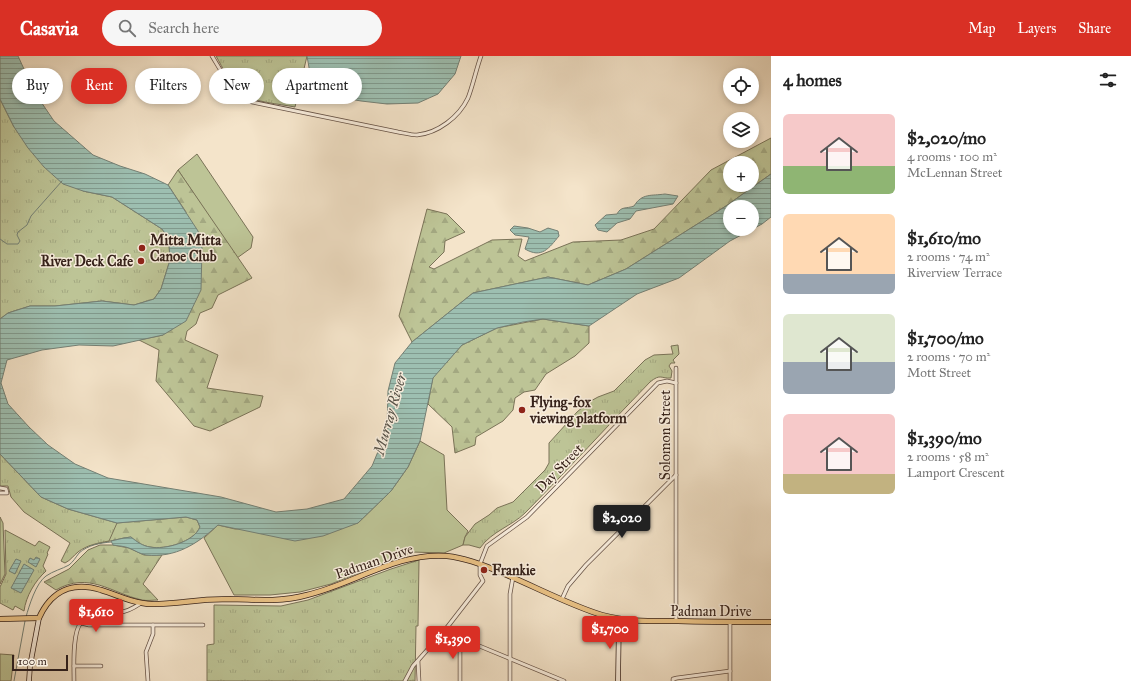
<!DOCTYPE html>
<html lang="en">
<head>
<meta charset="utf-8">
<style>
  body { margin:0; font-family:"IM FELL Great Primer",serif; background:#f6f6f6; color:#222; height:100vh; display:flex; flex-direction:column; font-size:15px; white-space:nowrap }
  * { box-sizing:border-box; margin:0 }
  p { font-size:13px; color:#767676 }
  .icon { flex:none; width:22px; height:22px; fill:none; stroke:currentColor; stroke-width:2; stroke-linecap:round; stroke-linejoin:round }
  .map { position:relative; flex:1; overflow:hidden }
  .details { display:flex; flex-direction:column; background:#fff; width:360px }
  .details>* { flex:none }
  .guide { position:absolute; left:12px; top:12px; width:380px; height:36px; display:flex; gap:8px }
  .fabs { position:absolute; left:723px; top:12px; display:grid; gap:8px }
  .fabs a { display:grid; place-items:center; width:36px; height:36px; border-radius:50%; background:#fff; box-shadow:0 2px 6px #0003; font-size:20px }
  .scale { position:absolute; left:12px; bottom:10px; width:56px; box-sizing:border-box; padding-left:4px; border:2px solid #36221a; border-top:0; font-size:11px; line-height:14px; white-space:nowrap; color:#36221a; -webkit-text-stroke:3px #f8eddd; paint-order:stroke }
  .price { position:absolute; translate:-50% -34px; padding:0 9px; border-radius:4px; background:#d93025; color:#fff; font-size:13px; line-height:26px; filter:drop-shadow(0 1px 2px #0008) }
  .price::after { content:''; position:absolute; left:50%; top:24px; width:12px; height:9px; margin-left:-6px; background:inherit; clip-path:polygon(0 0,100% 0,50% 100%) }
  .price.on { background:#222; color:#fff }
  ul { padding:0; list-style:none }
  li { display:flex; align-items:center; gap:12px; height:100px; padding:0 12px }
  li span { display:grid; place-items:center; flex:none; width:112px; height:80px; border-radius:6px; color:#555 }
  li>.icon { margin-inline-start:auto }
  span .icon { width:48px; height:48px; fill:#fffc; stroke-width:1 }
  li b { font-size:17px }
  h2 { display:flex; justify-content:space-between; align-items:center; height:48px; padding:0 12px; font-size:17px }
  .pill { padding:0 14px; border-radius:18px; background:#fff; box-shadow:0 2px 6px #0003; font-size:14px; line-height:36px }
  .pill.on { background:#d93025; color:#fff }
  header { display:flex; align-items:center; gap:24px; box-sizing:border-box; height:56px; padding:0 20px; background:#d93025; color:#fff }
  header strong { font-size:19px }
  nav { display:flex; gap:22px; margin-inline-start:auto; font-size:14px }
  .search { width:280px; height:36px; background:#f6f6f6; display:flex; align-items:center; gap:10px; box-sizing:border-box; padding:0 14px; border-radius:22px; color:#767676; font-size:15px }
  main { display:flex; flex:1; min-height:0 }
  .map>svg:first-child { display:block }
</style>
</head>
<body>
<header>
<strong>Casavia</strong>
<div class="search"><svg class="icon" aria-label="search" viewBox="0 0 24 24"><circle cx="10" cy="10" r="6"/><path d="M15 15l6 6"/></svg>Search here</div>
<nav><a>Map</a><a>Layers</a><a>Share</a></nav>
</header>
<main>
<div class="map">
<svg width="771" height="625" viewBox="0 0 771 625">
  <defs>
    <pattern id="forest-firs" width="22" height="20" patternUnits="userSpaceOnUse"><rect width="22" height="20" fill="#bdc496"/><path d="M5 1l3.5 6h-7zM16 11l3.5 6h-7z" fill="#a3a881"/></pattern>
    <pattern id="park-tufts" width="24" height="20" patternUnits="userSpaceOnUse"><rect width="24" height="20" fill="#bdc496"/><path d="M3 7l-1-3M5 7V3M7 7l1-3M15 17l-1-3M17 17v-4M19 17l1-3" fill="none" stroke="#a3a881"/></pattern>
    <pattern id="water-rules" width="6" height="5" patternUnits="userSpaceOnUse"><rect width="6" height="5" fill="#9dbfb1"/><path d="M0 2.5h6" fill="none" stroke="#819b8f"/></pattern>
  </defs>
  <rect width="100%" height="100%" fill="#f4e4ca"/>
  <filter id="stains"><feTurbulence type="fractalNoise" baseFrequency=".005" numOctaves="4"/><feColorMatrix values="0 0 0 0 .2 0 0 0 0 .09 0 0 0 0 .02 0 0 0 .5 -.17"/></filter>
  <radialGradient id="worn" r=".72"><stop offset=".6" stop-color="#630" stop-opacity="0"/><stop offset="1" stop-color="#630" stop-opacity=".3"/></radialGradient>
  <g fill="#bdc496" stroke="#7a7358">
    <path d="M197,98L253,181L251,192L237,202L178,114Z"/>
    <path d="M420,385L444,399L447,454L468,475L465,481L463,489L444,497L412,496L331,528L300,536L270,539H234L204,482L218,469L235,473L358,467L391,435L408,411Z"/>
    <path d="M0,461L3,467L5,518L0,528Z"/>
    <path d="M0,598L14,599L11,625H0Z"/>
  </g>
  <g fill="url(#forest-firs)" stroke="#7a7358" fill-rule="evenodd">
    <path d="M771,82V118L726,150L626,213L588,229L548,221L473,237L412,286L399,260L427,153L447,158L465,176L445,185L444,196L429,211L434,213L492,184L522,183L518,200L525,205L573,186L621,184L654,173L711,114ZM730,107H752V129H730Z"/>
    <path d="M178,114L252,222L218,239L212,252L200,257L196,268L187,275L185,284L218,299L207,332L263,340L260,351L210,375L194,370L156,325L159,294L139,284L163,279L186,156L168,129Z"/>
    <path d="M543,263L589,270V287L575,300L546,318L535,334L524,336L515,342L513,354L503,365L476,381L475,389L455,397L452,371L428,348L433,321L462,289L497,272Z"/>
    <path d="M186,461L197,464L200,471C194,486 165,494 150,491C143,490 136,486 131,481L124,482L87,490L90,479L117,467Z"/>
    <path d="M100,489H113L129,492L144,499H162L143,528L158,544C153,544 147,545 142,544C111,537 89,515 56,534L44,526L69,513L88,494Z"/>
  </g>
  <g fill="url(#park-tufts)" stroke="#7a7358">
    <path d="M216,0H307L295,51C280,48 252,46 240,37C230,28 223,12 216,0Z"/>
    <path d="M0,43L14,71L83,135L112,141L162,173L167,180L169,188L170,204L161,233L154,243L134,249L102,245L55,250H30L8,257L0,263Z"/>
    <path d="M678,289L679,298L673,304L675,307H671L669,310L672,315L671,322C661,323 661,317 650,326C608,369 568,414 525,457C512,470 492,475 480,492L469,489H463L465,481L475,468L489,459L497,452L513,446L545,414L549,407V387L577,356L589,346L598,341L614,335L645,304L654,299L673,298L671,290Z"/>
    <path d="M0,398L41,441L68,453L117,467L109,485C98,487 87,489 78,496C73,500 71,504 65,507L61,505L70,487L24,456L11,441L8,430H0Z"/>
    <path d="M5,474L35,490L39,485L50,491L47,497L48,498L43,510L46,515C35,525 26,540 24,555L15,550L13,554L0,547V531L6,518Z"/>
    <path d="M419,504L418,570H416L415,625H207V589L214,588V549L281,550L308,544L391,513Z"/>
  </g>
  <g fill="url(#water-rules)" stroke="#748075" fill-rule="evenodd">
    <path d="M0,0H18L35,37L54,65L93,99L120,110L145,118L168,129L198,175L202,192L201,234L186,265L163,279L113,290L79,289L42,294L7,304L1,327L8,348L29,371L48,389L75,408L108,422L221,441L276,456L307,453L344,443L372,410L387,374L388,335L395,307L412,286L473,237L548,221L588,229L626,213L726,150L771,118V161L762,168L730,185L679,222L637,238L589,270L543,263L523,266L497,272L462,289L433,322L420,385L408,411L391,435L358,467L323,480L295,485L218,469C197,488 176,502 146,499C140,498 134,494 129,492C124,490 118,490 113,489L111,485L124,482L131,481C137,486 143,490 150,491C165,494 194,486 200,471L197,464L186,461L117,467L68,453L41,441L0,398V263L8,257L30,250H55L102,245L134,249L154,243L161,233L170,204L169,188L167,180L162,173L112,141L83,135L63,128L44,111L28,92L14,71L0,43ZM730,151H752V173H730Z"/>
    <path d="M307,0H461L455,18L438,38L418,47L387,48L361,45L339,41L321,32L311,23Z"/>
    <path d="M665,138L678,140L673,148L636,155L630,163L617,167L607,176L598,174L595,169L606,159L617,158C621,150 626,153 634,150C642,137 651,140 665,138Z"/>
    <path d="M514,170L528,172L540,176L548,172L558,175L559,180C549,192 542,203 525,193L529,181L515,179L510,174Z"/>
    <path d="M36,501L40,503L36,511L28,506L30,502L34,504Z"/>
    <path d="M16,503L21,505L15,518L9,515Z"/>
    <path d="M24,508L34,514L21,537L11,532Z"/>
  </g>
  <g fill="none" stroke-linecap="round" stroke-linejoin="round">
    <g stroke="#748075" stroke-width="1">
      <path d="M0,183L7,188H18L20,185L17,179L18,176L27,169L31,160L62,125"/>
      <path d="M26,561C29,550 36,527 46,520C53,515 62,513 69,509C73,506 76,501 79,497C88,489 100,487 111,486"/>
      <path d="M14,625L25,565"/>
    </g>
    <defs>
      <g id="street">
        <path d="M212,0C223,18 232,37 252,46L398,76C404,77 411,79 417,79C438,77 459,61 468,42C473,29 476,14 481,0"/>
        <path d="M676,312V565"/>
        <path d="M0,432L6,433L7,437H0"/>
        <path d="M562,543L568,530L586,509L676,419"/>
        <path d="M141,547C135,551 128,556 120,556C107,557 94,553 81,558L79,564L81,567L89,569H203"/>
        <path d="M445,574L460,582L564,625"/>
        <path d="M418,605L419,625"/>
        <path d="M74,610H101"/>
        <path d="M74,625C74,612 72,576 81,567"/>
        <path d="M148,625L146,596L153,578V569"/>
        <path d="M405,625L413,610L445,574L483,525L480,519V508L487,490L527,461L658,327L667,325L676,327"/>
        <path d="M460,625V582"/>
        <path d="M510,625V538L513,521"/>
        <path d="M673,625V623L677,622L730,615"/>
        <path d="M730,625V566"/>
      </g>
      <g id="secondary">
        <path d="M29,625L30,610L39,562"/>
        <path d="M618,625L619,563"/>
      </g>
      <path id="primary" d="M0,563L39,562C51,535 72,525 101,534C115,538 127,545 142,547C155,550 170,547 184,546C199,544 215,543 230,543C256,544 282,546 307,539C354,528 397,496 447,500C466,502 484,509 502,517C534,530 569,549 602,559C627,566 652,565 678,565C709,566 740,566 771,566"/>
    </defs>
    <use href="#street" stroke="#665246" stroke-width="4.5"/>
    <use href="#secondary" stroke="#36221a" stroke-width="5.5"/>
    <use href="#primary" stroke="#36221a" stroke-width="6"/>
    <use href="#street" stroke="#f8eddd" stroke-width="3"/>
    <use href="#secondary" stroke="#f8eddd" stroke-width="4"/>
    <use href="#primary" stroke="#eac285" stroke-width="4.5"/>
  </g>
  <g fill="#8f2418" stroke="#f8eddd" stroke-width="1.5">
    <circle cx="142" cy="192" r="4"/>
    <circle cx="141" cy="205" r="4"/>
    <circle cx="522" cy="354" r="4"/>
    <circle cx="484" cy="514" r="4"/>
  </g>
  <g text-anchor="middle" stroke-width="3" stroke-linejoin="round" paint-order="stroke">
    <g font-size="14" font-weight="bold" fill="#36221a" stroke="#f8eddd" text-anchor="start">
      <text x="150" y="189">Mitta Mitta<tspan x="150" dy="16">Canoe Club</tspan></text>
      <text x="133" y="210" text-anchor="end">River Deck Cafe</text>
      <text x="530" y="351">Flying-fox<tspan x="530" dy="16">viewing platform</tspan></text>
      <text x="492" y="519">Frankie</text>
    </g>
    <g font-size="14" fill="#36221a" stroke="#f8eddd">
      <text transform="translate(665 379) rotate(-90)" y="5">Solomon Street</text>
      <text transform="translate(559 412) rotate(-46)" y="5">Day Street</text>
      <text transform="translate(374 505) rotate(-19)" y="5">Padman Drive</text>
      <text x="711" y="560">Padman Drive</text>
    </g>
    <g font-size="15" font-style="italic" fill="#555147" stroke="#f8eddd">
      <text transform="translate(390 358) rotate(-74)" y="5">Murray River</text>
    </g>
  </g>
  <rect width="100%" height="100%" filter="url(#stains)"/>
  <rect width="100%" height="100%" fill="url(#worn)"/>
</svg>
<div class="fabs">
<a><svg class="icon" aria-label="locate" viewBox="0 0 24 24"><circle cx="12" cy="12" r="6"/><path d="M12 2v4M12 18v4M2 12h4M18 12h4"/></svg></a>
<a><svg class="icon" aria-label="layers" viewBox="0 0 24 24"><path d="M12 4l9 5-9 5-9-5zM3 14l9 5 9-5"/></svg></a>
<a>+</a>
<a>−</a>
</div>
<div class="scale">100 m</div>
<b class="price on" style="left:622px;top:483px">$2,020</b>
<b class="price" style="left:96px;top:577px">$1,610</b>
<b class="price" style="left:610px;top:594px">$1,700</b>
<b class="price" style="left:453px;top:604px">$1,390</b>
<div class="guide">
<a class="pill">Buy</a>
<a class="pill on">Rent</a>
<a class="pill">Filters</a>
<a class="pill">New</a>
<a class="pill">Apartment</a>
</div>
</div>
<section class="details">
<h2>4 homes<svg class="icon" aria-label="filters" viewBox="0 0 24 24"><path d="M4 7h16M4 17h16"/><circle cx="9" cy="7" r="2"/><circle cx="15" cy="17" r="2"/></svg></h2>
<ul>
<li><span style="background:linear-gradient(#f6c9c9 65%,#8fb573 0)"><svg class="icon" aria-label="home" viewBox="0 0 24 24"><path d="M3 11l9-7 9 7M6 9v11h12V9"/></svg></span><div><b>$2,020/mo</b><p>4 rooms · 100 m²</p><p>McLennan Street</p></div></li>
<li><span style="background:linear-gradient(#ffd9b3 75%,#9aa5b1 0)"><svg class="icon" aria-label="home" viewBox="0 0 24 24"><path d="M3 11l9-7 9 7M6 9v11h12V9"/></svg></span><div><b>$1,610/mo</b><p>2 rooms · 74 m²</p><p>Riverview Terrace</p></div></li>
<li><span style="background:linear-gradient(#dfe7d0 60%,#9aa5b1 0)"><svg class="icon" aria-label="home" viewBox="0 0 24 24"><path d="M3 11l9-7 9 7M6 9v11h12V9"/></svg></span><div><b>$1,700/mo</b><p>2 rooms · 70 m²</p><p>Mott Street</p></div></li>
<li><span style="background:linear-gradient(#f6c9c9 75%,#c2b280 0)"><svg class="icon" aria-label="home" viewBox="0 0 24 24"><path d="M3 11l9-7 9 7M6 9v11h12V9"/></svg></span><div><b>$1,390/mo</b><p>2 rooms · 58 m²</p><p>Lamport Crescent</p></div></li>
</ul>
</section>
</main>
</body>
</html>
